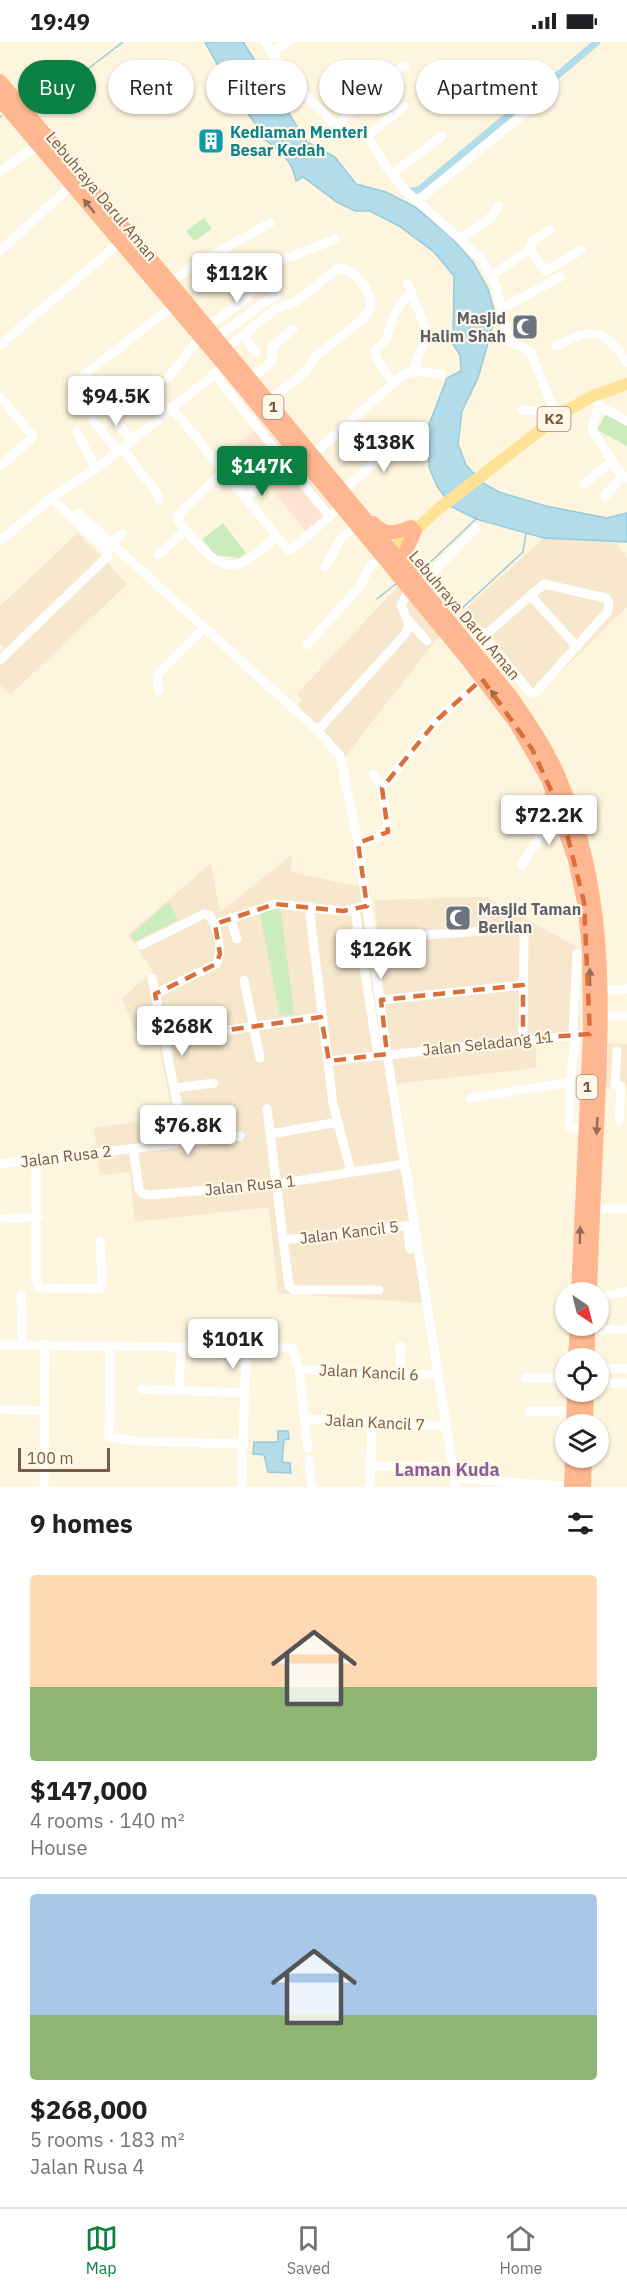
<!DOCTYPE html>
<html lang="en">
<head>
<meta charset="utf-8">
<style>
  body { margin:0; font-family:"IBM Plex Sans",sans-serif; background:#f6f6f6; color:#202124; height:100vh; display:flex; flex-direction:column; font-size:22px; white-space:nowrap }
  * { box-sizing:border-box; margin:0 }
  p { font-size:20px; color:#757577 }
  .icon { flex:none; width:33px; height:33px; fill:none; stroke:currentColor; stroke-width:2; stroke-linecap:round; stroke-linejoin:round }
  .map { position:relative; height:1445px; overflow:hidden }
  .details { display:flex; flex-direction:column; background:#fff; flex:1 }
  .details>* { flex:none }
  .banner { position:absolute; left:18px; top:18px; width:591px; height:54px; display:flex; gap:12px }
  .needle { width:39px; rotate:145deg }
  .fabs { position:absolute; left:555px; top:1240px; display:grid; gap:12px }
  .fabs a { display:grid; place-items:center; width:54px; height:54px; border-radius:50%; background:#fff; box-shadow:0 2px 4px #0004; font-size:30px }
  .scale { position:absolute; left:18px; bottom:15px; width:92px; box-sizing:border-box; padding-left:6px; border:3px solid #765b45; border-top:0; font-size:16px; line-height:21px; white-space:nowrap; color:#765b45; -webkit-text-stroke:4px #fff8e7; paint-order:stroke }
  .price { position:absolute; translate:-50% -51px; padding:0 14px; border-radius:6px; background:#fff; color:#222; font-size:20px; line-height:39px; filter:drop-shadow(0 2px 3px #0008) }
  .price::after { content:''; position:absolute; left:50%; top:36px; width:18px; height:14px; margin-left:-9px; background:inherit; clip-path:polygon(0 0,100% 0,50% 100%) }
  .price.current { background:#0b8043; color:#fff }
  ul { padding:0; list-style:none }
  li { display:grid; align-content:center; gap:12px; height:318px; padding:0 30px }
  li+li { border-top:2px solid #e0e0e0 }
  li span { display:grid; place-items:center; height:186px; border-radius:6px; color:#555 }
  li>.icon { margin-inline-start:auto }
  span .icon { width:108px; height:108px; fill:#fffc; stroke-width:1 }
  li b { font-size:26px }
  h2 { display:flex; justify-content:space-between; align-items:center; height:72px; padding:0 30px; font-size:26px }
  .tag { padding:0 21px; border-radius:27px; background:#fff; box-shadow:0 2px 4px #0004; font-size:21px; line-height:54px }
  .tag.current { background:#0b8043; color:#fff }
  .status { display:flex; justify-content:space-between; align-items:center; height:42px; padding:0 30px; background:#fff; direction:ltr }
  .status svg { height:16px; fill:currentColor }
  .tabs { display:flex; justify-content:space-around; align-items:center; height:84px; border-top:2px solid #e0e0e0; background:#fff; font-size:16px; color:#757577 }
  .tabs a { display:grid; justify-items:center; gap:3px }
  .tabs .current { color:#0b8043 }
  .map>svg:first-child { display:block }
</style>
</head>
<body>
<div class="status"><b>19:49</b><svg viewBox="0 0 49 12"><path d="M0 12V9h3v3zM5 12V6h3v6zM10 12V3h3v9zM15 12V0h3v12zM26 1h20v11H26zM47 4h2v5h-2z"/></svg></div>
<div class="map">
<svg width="627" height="1445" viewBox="0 0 627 1445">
  <rect width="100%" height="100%" fill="#fef5df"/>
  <g fill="#f6e7cd">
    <path d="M78,491L127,542L10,653L0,643V609L4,605L0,601V564Z"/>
    <path d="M544,496L616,501L627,517V565L534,656L530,655L461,571Z"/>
    <path d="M399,543L439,594L343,717L293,668L302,659L297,652Z"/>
    <path d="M292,813L291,830L360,845L423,1261L278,1251L269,1165L135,1180L130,1130L100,1133L94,1086L173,1074L156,989L136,992L122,956L153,929L128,893L211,821L220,870Z"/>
    <path d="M486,855L579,906L580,996L536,997V1026L394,1042L374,858Z"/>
    <path d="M608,1001L627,1002V1046L605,1045Z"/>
  </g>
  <path fill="#ffe4d2" d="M262,381L338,475L311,496L236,403Z"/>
  <g fill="#cbecbd">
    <path d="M204,176L212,187L194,199L186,189Z"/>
    <path d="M608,368L627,378V404L597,388Z"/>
    <path d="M223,481L246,511L239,516L215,513L202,497Z"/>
    <path d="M169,860L178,878L134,900L131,893Z"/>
    <path d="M280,863L294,972L280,974L259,867Z"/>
  </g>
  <g fill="#b2dce9" stroke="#98cadb" stroke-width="1.5">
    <path d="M205,0H243L307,100L335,115L356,142L386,150L415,165L451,195L473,220L488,247L495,271L490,294L478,336L462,369L458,402L466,423L483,441L499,450L546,464L607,476L627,471V500L544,496L476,477L452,465L437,444L429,425L428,385L447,336L461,329L460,313L453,302L454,234L434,210L399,184L370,169H355L337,160L303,135L296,139C293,116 271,100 251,90L257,84L232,50Z"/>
    <path d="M278,1389H288L289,1397L284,1398L282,1420L290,1421L291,1431L268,1430L264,1413L253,1412L254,1400H278Z"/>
  </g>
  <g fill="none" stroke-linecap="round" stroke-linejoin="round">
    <g stroke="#98cadb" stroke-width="1.5">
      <path d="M27,55L76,36L123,0"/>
      <path d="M0,75L2,74"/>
      <path d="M421,529L477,476"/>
      <path d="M377,557L397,541"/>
      <path d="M459,569L523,510L526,491"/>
    </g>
    <g stroke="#b2dce9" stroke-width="7">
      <path d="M533,54L597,0"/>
      <path d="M410,149L419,148L517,66"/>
    </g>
    <g stroke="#fff" stroke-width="9">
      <path d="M265,0L291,39L336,84L369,96L386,125L405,148L481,216L496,243L509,299L530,309L557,375"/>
      <path d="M271,10L289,0"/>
      <path d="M336,84L379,45L385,36L405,24"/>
      <path d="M367,94L404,64"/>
      <path d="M0,129L38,103"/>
      <path d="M392,132L442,94"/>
      <path d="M417,159L530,67"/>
      <path d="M461,197L491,175L498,164"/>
      <path d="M529,208L546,229L581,208"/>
      <path d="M0,209L72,143"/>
      <path d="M492,233L529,208L533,199L550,188"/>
      <path d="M171,241L191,225L270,181"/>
      <path d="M408,242L427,290L413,330"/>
      <path d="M503,266L560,235"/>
      <path d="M207,285L247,256L261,231L268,224L335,197"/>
      <path d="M243,293L257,311"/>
      <path d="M216,295L276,253"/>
      <path d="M0,303L119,201"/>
      <path d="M556,304C592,286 602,285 627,320"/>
      <path d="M226,307L275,267L297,259L338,226C353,225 366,244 371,258V266L363,277L317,313L305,330L268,359"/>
      <path d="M215,333L330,475"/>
      <path d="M167,337L200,295"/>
      <path d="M250,337L272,320V305L293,287"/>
      <path d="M393,340L378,319L375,310C378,304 385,301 387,295C392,278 395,263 410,253"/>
      <path d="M71,343L173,264"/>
      <path d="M96,353L131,398"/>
      <path d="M593,354L599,364L592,385L594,391L616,426L627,437"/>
      <path d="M0,355L32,393L30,398L0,424"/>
      <path d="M599,364L627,379"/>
      <path d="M171,365L288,508L292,507L341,465"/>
      <path d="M522,368L554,370"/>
      <path d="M93,378L118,409"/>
      <path d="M77,390L96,427"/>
      <path d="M122,406L156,450L159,457"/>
      <path d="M312,413L404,332L417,329L441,332"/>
      <path d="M223,430L180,471L178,477C184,488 193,497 202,506C232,539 248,518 276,495"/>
      <path d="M584,442L611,420"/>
      <path d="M342,449L386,411L402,391"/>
      <path d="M605,454L623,433"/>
      <path d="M245,457L286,421"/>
      <path d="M73,476L78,471L316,687L340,714L358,801L387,1012L456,1445"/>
      <path d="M0,499L51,456L96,427L225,324"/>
      <path d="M110,502L122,492"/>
      <path d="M158,513L186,488"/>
      <path d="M325,525L341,497L356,483"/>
      <path d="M422,547L437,526L476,486"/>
      <path d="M531,554L577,605"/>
      <path d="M409,579L427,599"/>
      <path d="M467,601L481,590L484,594L530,650L535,651L608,569L609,560L605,556L544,542L484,594"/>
      <path d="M307,603L359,545L370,525L382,515"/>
      <path d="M0,618L108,514L105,507L51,456"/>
      <path d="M159,649L157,633L203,587"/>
      <path d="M320,686L406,591L409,583L401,563L409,548"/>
      <path d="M382,746L438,677L482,637"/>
      <path d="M538,768H520L511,777L510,782L517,789L524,788L538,768L556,754"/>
      <path d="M358,801L377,796L388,785L382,746L373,732"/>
      <path d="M522,823L547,783L562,772"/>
      <path d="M309,864L333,1062L351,1130"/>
      <path d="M355,868L378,1013"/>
      <path d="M230,876L237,897"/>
      <path d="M215,882L275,862L343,869L367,864"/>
      <path d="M399,895L513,887L521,889L524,893L523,997"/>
      <path d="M141,903L204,872L209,873C217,884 224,909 216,922L155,952"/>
      <path d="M152,936L185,1100"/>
      <path d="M244,938L260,1016"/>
      <path d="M601,949L627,947"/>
      <path d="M381,958L523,943"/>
      <path d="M601,974H627"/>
      <path d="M573,992L577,911"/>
      <path d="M576,992L570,1040L569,1084L584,1088"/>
      <path d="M164,997L321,975"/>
      <path d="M329,1019L590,992"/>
      <path d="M615,1043L617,1009"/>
      <path d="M175,1046L214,1041"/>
      <path d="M471,1056L570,1040"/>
      <path d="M267,1067L289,1244L294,1248H379"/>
      <path d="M619,1078L621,1044"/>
      <path d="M271,1092L338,1080"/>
      <path d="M133,1107L139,1147L143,1152L150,1153L277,1142L404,1122"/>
      <path d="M36,1118V1238L39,1246L100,1247L102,1240L100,1199"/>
      <path d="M0,1122L240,1094"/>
      <path d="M593,1167H627"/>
      <path d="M0,1177L38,1175"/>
      <path d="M407,1184L410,1207"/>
      <path d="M283,1198L414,1183"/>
      <path d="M21,1253L22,1303"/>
      <path d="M598,1256L627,1249"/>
      <path d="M588,1288L627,1287"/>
      <path d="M0,1303L292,1306L299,1327L308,1406"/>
      <path d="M110,1303L109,1395L137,1399L243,1402L242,1445"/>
      <path d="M598,1326L627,1327"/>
      <path d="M299,1327L438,1333"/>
      <path d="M400,1332L401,1304"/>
      <path d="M526,1336H566"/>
      <path d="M598,1341H627"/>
      <path d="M142,1347L246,1351"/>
      <path d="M179,1349L181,1305"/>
      <path d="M0,1367L44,1369"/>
      <path d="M529,1369H574"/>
      <path d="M304,1377L447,1384"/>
      <path d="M243,1402L246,1306"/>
      <path d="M309,1418L312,1445"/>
      <path d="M370,1424L439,1425"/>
      <path d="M455,1436L571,1445"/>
      <path d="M44,1445L45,1302"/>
      <path d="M370,1445L372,1381"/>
    </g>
    <path stroke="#ffe295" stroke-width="12" d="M383,514L415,489L437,468L564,370L593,354L627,342"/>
    <g stroke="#feb790" stroke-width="14">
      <path d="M0,39L171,241L510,653C528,679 547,706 559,735C606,845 603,948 598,1065C595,1127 592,1189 590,1251"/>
      <path d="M0,58L225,324L463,612L515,680L548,737L575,818L584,860L589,907L590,992L578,1251"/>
      <path d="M373,481C385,494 396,491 411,485"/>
      <path d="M410,529L405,511L415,489"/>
      <path d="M575,1317L577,1284"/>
      <path d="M588,1317V1284"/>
      <path d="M573,1383L574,1350"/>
      <path d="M586,1383L587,1350"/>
      <path d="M571,1445L572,1416"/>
      <path d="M584,1445L585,1416"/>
    </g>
  </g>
  <defs><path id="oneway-solid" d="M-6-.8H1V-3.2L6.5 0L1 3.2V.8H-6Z" transform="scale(1.5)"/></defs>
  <g fill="#916d54">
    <use href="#oneway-solid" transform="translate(89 164) rotate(-129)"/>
    <use href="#oneway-solid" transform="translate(496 655) rotate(-129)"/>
    <use href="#oneway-solid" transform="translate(590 935) rotate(-91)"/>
    <use href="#oneway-solid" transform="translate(597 1084) rotate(93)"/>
    <use href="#oneway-solid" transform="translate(580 1193) rotate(-88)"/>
  </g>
  <path fill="none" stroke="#d96f3b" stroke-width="4.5" stroke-dasharray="12 8" stroke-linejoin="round" d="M482,637L532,707L562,772L584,860L590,992L523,997V943L381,958L387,1012L329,1019L321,975L164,997L155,952L216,922L220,912L215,882L275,862L343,869L367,864L358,801L388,790L382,746L438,677Z"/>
  <defs>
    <symbol id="building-square" viewBox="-11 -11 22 22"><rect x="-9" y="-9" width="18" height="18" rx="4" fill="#0f9aa8" stroke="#fff8e7"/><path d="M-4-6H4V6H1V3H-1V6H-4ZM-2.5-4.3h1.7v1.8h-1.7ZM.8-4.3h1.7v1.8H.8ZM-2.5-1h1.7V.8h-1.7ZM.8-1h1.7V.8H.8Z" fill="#fff"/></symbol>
    <symbol id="mosque-square" viewBox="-11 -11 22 22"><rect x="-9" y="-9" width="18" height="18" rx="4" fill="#6b7280" stroke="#fff8e7"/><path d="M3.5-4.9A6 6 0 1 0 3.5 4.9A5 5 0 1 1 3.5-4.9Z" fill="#fff"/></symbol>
  </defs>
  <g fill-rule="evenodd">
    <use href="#building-square" x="196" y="84" width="30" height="30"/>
    <use href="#mosque-square" x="510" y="270" width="30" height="30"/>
    <use href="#mosque-square" x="443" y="861" width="30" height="30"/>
  </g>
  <g text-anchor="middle" stroke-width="4.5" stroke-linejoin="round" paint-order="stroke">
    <g fill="#fff8e7" stroke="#9f8a76" stroke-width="1.5">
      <rect x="262.5" y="353" width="21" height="24" rx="4.5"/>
      <rect x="537.5" y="365" width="33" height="24" rx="4.5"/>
      <rect x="576.5" y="1033" width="21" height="24" rx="4.5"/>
    </g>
    <g font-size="15" font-weight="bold" fill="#765b45">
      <text x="273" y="370">1</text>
      <text x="554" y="382">K2</text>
      <text x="587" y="1050">1</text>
    </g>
    <g font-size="16" font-weight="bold" fill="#0d838f" stroke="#fff8e7" text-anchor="start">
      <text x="230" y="96">Kediaman Menteri<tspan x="230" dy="18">Besar Kedah</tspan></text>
    </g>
    <g font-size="16" fill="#765b45" stroke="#fff8e7">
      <text transform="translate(102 154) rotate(50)" y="6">Lebuhraya Darul Aman</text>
      <text transform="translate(465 573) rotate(50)" y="6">Lebuhraya Darul Aman</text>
      <text transform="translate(488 1001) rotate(-6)" y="6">Jalan Seladang 11</text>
      <text transform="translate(66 1114) rotate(-7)" y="6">Jalan Rusa 2</text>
      <text transform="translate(250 1143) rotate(-6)" y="6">Jalan Rusa 1</text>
      <text transform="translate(349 1190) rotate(-7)" y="6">Jalan Kancil 5</text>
      <text transform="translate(369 1330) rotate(3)" y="6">Jalan Kancil 6</text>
      <text transform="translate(375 1380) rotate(3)" y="6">Jalan Kancil 7</text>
    </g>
    <g font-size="16" font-weight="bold" fill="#5b616d" stroke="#fff8e7" text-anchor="end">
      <text x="506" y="282">Masjid<tspan x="506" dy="18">Halim Shah</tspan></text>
      <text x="478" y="873" text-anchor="start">Masjid Taman<tspan x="478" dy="18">Berlian</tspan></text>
    </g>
    <g font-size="18" font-weight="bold" fill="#8c609a" stroke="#fff8e7">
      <text x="447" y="1434">Laman Kuda</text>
    </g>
  </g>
</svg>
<div class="fabs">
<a><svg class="needle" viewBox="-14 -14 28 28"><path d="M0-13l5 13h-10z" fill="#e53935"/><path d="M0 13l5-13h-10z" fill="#757577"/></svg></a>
<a><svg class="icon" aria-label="locate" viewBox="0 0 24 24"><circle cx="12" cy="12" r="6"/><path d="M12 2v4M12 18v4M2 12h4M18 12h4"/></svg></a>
<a><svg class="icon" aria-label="layers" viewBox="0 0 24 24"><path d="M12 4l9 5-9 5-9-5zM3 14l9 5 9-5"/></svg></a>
</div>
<div class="scale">100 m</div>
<b class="price" style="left:237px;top:262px">$112K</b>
<b class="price" style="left:116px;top:385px">$94.5K</b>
<b class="price" style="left:384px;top:431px">$138K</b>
<b class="price current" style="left:262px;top:455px">$147K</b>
<b class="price" style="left:549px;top:804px">$72.2K</b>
<b class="price" style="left:381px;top:938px">$126K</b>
<b class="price" style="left:182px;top:1015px">$268K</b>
<b class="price" style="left:188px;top:1114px">$76.8K</b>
<b class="price" style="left:233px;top:1328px">$101K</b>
<div class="banner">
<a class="tag current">Buy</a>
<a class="tag">Rent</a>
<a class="tag">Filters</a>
<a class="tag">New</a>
<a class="tag">Apartment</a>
</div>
</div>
<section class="details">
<h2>9 homes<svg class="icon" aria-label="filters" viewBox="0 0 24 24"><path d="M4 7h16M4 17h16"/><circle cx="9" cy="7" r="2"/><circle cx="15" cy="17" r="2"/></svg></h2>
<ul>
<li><span style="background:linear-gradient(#ffd9b3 60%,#8fb573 0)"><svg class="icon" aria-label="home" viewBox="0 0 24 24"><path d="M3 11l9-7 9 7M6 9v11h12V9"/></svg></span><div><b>$147,000</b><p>4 rooms · 140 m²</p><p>House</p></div></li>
<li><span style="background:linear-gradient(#a9c7e8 65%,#8fb573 0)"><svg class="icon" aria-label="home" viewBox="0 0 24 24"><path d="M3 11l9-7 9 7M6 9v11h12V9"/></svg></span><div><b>$268,000</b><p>5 rooms · 183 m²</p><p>Jalan Rusa 4</p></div></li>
</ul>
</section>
<nav class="tabs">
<a class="current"><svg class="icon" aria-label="map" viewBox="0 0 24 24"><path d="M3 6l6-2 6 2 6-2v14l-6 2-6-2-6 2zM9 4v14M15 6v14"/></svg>Map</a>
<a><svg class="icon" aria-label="saved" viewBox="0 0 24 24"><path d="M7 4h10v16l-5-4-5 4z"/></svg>Saved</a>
<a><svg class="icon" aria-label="home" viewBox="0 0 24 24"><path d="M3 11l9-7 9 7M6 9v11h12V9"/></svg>Home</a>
</nav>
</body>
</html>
